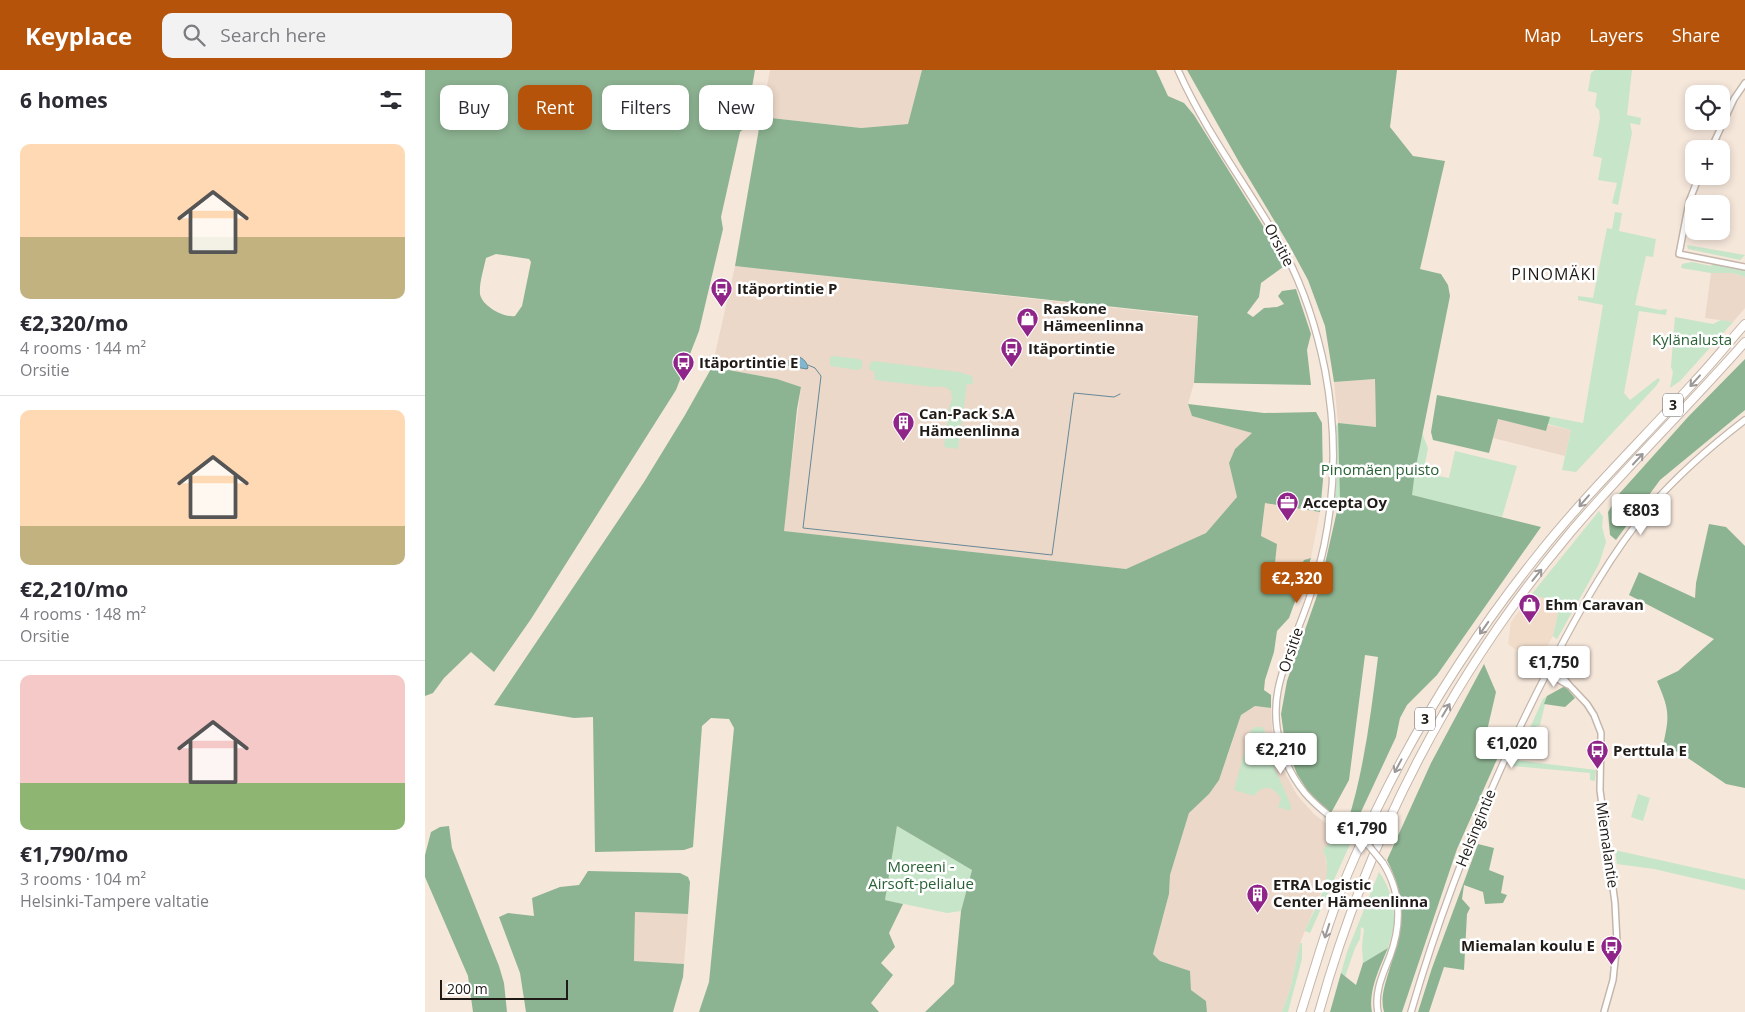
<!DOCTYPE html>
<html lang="en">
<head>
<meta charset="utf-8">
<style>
  body { margin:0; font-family:"Open Sans",sans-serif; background:#f2f2f3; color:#2b2b33; height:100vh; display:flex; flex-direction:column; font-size:19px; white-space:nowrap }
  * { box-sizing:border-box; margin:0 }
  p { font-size:16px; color:#7c7c81 }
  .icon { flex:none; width:28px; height:28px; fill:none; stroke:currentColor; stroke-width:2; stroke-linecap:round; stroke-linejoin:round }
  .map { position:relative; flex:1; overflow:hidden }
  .panel { display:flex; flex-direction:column; background:#fff; width:425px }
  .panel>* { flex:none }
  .hud { position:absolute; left:15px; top:15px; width:475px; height:45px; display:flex; gap:10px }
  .buttons { position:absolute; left:1260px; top:15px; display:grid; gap:10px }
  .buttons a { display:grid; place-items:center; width:45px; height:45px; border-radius:10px; background:#fff; box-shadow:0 2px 8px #0003; font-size:25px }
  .scale { position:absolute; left:15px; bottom:12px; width:128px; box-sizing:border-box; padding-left:5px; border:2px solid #201b17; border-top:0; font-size:14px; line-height:18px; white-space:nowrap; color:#201b17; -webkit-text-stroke:4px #fff; paint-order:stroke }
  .price { position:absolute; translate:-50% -42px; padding:0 11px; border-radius:5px; background:#fff; color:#222; font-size:16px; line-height:32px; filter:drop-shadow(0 1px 2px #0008) }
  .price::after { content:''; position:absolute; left:50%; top:30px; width:15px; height:11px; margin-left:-8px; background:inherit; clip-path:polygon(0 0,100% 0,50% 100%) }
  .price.current { background:#b45309; color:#fff }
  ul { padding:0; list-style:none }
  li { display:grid; align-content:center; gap:10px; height:265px; padding:0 20px }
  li+li { border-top:1px solid #e1e1e2 }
  li span { display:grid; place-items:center; height:155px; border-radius:10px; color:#555 }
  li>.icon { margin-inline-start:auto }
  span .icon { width:90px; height:90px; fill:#fffc; stroke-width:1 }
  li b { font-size:21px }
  h2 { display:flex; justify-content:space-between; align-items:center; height:60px; padding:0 20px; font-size:21px }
  .pill { padding:0 18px; border-radius:10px; background:#fff; box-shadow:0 2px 8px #0003; font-size:18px; line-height:45px }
  .pill.current { background:#b45309; color:#fff }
  header { display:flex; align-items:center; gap:30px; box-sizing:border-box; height:70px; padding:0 25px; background:#b45309; color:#fff }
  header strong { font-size:24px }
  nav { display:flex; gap:28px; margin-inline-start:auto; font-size:18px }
  .search { width:350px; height:45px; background:#f2f2f3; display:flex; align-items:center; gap:12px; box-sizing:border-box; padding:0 18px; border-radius:10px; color:#7c7c81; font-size:19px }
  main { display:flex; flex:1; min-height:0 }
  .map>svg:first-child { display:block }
</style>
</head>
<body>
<header>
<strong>Keyplace</strong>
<div class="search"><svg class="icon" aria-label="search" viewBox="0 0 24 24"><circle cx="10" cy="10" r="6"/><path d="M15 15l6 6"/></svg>Search here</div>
<nav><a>Map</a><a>Layers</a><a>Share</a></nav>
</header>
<main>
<section class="panel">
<h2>6 homes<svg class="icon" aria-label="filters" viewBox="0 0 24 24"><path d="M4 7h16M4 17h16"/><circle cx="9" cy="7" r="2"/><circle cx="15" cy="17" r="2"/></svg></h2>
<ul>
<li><span style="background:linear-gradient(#ffd9b3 60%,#c2b280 0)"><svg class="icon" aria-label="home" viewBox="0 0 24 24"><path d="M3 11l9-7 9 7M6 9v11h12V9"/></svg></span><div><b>€2,320/mo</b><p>4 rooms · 144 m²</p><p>Orsitie</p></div></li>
<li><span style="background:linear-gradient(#ffd9b3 75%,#c2b280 0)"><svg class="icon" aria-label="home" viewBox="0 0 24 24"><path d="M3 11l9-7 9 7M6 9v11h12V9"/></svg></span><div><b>€2,210/mo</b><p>4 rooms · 148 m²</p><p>Orsitie</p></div></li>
<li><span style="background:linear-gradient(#f6c9c9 70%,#8fb573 0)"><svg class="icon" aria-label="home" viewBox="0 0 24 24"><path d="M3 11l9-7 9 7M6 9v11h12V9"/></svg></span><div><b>€1,790/mo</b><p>3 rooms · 104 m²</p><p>Helsinki-Tampere valtatie</p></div></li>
</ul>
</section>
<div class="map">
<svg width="1320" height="942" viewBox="0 0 1320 942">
  <rect width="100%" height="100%" fill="#f6e7db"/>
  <g fill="#f1dcca">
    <path d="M840,432L895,442L886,488L879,490L870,507L849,503L852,475L836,466Z"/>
    <path d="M1106,525H1117L1126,531L1133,543L1128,566L1111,595L1083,574L1086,552Z"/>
  </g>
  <g fill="#ecd8c9">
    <path d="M345,0H497L483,54L436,58L336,47Z"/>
    <path d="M310,196L773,247L769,313L763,334L767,346L828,363L810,379L804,393L812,427L781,463L701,499L358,461L376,317L352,309L287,297Z"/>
    <path d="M1286,203H1308L1320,207V238L1308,252L1280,248Z"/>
    <path d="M950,309L951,357L913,353L909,312Z"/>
    <path d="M1073,349L1121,361L1123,355L1146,360L1140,386L1068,368Z"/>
    <path d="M830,636L846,638L847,658L851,679L859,701L872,725L889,744L912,762L899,780L903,801L900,813L875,873L865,919L857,942H782L781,931L766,920L764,901L735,891L728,884L744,824L745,805L764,743L784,724L803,685L816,645Z"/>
    <path d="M210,842L263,844L259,894L209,891Z"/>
  </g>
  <g fill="#c6e5c9">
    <path d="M1170,0H1207L1202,45L1216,48L1215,55L1205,53L1207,63L1193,135L1187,133L1192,113L1173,110L1177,88L1168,86L1175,48L1174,40L1170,36L1172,23L1163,21L1166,3Z"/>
    <path d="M1190,142L1197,143L1194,161L1231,169L1228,187L1221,186L1210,235L1235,240L1242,239L1241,245L1214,241L1199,323L1205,330L1233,308L1235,310L1231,316L1151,402L1137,400L1146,360L1012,325L1158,353L1178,235L1153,230V226L1168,228L1182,158L1187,159Z"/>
    <path d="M1262,175L1320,185L1315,190L1263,179Z"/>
    <path d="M1267,192L1286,196L1289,193L1320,200V207L1308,203H1286L1256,198L1257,194Z"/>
    <path d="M1250,247L1288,254L1296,250L1308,252L1255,311L1245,318L1248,302L1246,297Z"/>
    <path d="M409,286L434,289L438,292L436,299L433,300L405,296V287Z"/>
    <path d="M449,291L534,302L547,306L548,314H542L533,379L519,377L523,342L527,329L526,321C521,316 515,316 508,317L450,310L449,301L444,300L445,293Z"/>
    <path d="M1001,346L997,363L1003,378L998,403L1024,408L1030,381L1092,396L1077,447L993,427L912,441L908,440L912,408L911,356L913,353L951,357Z"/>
    <path d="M1174,441L1178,447L1177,457L1181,472L1174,494L1132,569L1128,566L1133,543C1123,526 1123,529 1106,525Z"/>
    <path d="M1122,626L1115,655L1104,660L1118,629Z"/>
    <path d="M830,657H837L839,659L848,694L866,735L865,741L853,737L856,729C848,715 838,714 829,726L809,720L825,661Z"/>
    <path d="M1090,690L1171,700L1170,711L1165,710V703L1087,696Z"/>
    <path d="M1213,724L1225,728L1218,751L1206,747Z"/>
    <path d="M472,756L547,800L536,841L522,843L460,830Z"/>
    <path d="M912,762L926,772L885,863L880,861C890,837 911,806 898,780Z"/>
    <path d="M1190,781H1194L1320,809V820L1229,799L1192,794Z"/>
    <path d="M954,802C965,817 970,837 969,855C968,862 965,870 963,878L938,893L937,876L939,859L936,857L935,869L930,878L920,907L916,903L922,882Z"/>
    <path d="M875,873H877V889L863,942H857L865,919Z"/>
  </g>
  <g fill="#8db492" fill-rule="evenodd">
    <path d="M0,0H330L320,58L315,62L296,147L298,159L274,261L251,320L106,549L69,602L46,582L19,608L8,623L0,626ZM71,184L104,189L106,192L97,236L90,246C79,248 57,236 55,224C54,213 59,198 61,188Z"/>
    <path d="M497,0H731L743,26L759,33L769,45L850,175L858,197L836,213L834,227L822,243L828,247L839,238L852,237L859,234L853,226L857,221L871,219L886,264L882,280L886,315L769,313L773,246L310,196L336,47L436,58L483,54Z"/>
    <path d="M762,0H972L965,57L988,86L1020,91L995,199L1016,204L1023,215L1025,226L990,401L987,425L1116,457L1012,605L982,635L975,648L971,667L928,759L922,754C939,701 946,643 953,587L940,585L924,710L906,743L884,723L872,704L860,673L856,644L862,611L894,520L915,428L913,353L951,357L950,309L909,312L900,256L883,210L864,175L814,92Z"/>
    <path d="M1320,289V340L1235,410L1191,470L1185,465L1183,442L1194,424L1263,347Z"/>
    <path d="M287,297L352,309L376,317L372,339L359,461L701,499L781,463L812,427L804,393L810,379L827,363L767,346L763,334L839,343L891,342L897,353L898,410L895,442L840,433L836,466L852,474L849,503L870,507L879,490L886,488L864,548L852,561L849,582L840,610L839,620L846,625V638L830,636L816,645L794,710L784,724L764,743L745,805L744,824L728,884L735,891L765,901L766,920L781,931L782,942H500L529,914L536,841L547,800L472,756L460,830L478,834L464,863L470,877L456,893L468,905L446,933L454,942H274L284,912L309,658L304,649L286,648L277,656L268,777L259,780L170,782L168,647L149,648L69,635L219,412L260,345Z"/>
    <path d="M1012,325L1125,347L1121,361L1073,349L1064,383L1008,370L1006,362Z"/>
    <path d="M1284,454L1301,457L1320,476V718L1301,714L1257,684L1238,675C1245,645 1244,639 1232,611L1253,601L1289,569L1204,525L1214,502L1270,528L1271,513Z"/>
    <path d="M1059,594L1071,622L1058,678L1073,687L1032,779L977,942H959C955,927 960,915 964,901C978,855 984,834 962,790L1006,693Z"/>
    <path d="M1140,616L1150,628L1140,637L1119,634L1122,626Z"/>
    <path d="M24,756L27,778L74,896L79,913L82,942H48L43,906L0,807V785L6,762L15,757Z"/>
    <path d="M1053,774L1069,778L1064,800L1079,806L1076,823L1082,825L1078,833L1060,834L1058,822L1039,815L1037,829L1045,838L1042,844L1039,900L1019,897L1004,942H993L1007,898Z"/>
    <path d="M163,801L255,803L263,807L265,812L263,844L210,842L209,891L259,894L258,907L248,942H101L95,903L74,847L83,843L109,846L107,828L135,817L154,815Z"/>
    <path d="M963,878C955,897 943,921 947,942H905L916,903L931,915L938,893Z"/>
  </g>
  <path fill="#82b6ce" stroke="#658897" d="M369,286C376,286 382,291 383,298L382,299L364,296V290Z"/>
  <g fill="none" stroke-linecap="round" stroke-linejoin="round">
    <path stroke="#658897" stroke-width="1" d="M383,295L390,298L396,306L378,458L627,485L649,323L689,327L695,324"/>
    <defs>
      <g id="tertiary">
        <path d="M1286,79L1309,29L1320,13"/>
        <path d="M1274,106L1264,132L1254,184L1320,197"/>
        <path d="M1127,594L1145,616L1162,634L1169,645L1176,663L1175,720L1190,833L1192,872L1188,910L1179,942"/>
        <path d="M1122,603L1143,615"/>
      </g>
      <g id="secondary">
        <path d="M753,0C780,61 820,113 853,170C876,210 891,255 900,300C911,358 911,418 899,476C895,494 890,512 884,529C874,559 859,589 853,620C846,656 857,695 880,723C894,739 911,751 928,763"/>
        <path d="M953,942C949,922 958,904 965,886C977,854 976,822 958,793"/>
        <path d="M986,942C1021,821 1069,704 1127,593C1156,538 1186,483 1226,436C1254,404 1286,376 1320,350"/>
      </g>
      <g id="motorway">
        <path d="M876,942C892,891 907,838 929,789C976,680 1038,579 1112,486C1161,424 1218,369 1271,310C1288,292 1304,272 1320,254"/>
        <path d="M894,942C943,766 1028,602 1145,463C1201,397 1263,337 1320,272"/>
      </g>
    </defs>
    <use href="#tertiary" stroke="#c4b6aa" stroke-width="8"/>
    <use href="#secondary" stroke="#c4b6aa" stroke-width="8"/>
    <use href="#motorway" stroke="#c4b6aa" stroke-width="10"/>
    <use href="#tertiary" stroke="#fff" stroke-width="5"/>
    <use href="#secondary" stroke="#fff" stroke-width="5.5"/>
    <use href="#motorway" stroke="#fff" stroke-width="8"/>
    <defs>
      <path id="secondary-bridge" d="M928,763L944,776L958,793"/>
    </defs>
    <use href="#secondary-bridge" stroke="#c4b6aa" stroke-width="8" stroke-linecap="butt"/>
    <use href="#secondary-bridge" stroke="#fff" stroke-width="5.5"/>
  </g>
  <defs><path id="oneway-shaft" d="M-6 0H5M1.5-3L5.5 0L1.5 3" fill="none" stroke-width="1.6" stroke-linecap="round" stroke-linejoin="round" transform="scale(1.25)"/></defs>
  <g stroke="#9b9897">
    <use href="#oneway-shaft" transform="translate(1270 311) rotate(132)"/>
    <use href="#oneway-shaft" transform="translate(1213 389) rotate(-47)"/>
    <use href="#oneway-shaft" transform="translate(1159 431) rotate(131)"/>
    <use href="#oneway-shaft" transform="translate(1112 505) rotate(-51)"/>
    <use href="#oneway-shaft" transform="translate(1059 558) rotate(125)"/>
    <use href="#oneway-shaft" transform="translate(1021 640) rotate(-59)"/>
    <use href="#oneway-shaft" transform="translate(973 696) rotate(118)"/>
    <use href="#oneway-shaft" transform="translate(902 861) rotate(108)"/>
  </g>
  <defs>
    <symbol id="bus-pin" viewBox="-11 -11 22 30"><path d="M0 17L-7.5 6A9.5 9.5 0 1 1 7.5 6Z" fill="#902589" stroke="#fff"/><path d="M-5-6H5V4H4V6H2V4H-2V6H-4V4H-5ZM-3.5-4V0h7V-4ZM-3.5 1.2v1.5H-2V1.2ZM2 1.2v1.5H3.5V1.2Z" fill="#fff"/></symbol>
    <symbol id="shop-pin" viewBox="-11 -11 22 30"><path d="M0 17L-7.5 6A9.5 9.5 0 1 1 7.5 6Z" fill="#902589" stroke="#fff"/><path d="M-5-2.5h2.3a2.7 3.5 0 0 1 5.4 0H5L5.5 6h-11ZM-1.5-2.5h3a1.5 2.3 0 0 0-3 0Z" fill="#fff"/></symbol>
    <symbol id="building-pin" viewBox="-11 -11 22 30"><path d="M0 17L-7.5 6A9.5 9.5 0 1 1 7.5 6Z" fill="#902589" stroke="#fff"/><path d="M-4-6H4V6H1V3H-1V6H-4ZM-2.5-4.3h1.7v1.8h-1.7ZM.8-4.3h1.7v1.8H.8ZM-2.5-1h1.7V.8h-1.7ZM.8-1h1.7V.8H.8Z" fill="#fff"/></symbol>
    <symbol id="office-pin" viewBox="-11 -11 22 30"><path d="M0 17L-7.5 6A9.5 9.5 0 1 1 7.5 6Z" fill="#902589" stroke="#fff"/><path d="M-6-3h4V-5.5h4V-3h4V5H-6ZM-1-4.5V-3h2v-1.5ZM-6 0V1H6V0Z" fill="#fff"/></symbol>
  </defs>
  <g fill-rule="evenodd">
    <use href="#bus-pin" x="284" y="206" width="25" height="34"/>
    <use href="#shop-pin" x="590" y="236" width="25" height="34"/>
    <use href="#bus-pin" x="574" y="266" width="25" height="34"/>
    <use href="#bus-pin" x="246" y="280" width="25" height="34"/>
    <use href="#building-pin" x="466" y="340" width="25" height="34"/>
    <use href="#office-pin" x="850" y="420" width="25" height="34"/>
    <use href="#shop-pin" x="1092" y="522" width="25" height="34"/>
    <use href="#bus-pin" x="1160" y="668" width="25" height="34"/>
    <use href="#building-pin" x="820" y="812" width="25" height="34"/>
    <use href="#bus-pin" x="1174" y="864" width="25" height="34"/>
  </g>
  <g text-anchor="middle" stroke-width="5" stroke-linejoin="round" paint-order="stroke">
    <g fill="#fff" stroke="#635f5d" stroke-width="1">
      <rect x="1238" y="323.5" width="20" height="23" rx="4"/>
      <rect x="990" y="637.5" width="20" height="23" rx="4"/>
    </g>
    <g font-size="14" font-weight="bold" fill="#201b17">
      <text x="1248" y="340">3</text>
      <text x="1000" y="654">3</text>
    </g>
    <g font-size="15" fill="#201b17" stroke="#fff">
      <text transform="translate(854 175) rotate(62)" y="5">Orsitie</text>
      <text transform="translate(866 580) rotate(-71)" y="5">Orsitie</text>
      <text transform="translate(1051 758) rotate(-68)" y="5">Helsingintie</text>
      <text transform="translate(1182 775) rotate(82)" y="5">Miemalantie</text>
    </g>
    <g font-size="15" font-weight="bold" fill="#201b17" stroke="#fff" text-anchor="start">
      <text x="312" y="224">Itäportintie P</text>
      <text x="618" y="244">Raskone<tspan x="618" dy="17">Hämeenlinna</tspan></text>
      <text x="603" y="284">Itäportintie</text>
      <text x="274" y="298">Itäportintie E</text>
      <text x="494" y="349">Can-Pack S.A<tspan x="494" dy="17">Hämeenlinna</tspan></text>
      <text x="878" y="438">Accepta Oy</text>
      <text x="1120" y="540">Ehm Caravan</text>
      <text x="1188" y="686">Perttula E</text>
      <text x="848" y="820">ETRA Logistic<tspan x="848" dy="17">Center Hämeenlinna</tspan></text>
      <text x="1170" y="881" text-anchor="end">Miemalan koulu E</text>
    </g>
    <g font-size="15" fill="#296235" stroke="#fff">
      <text x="1267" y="275">Kylänalusta</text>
      <text x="955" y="405">Pinomäen puisto</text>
      <text x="496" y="802">Moreeni -<tspan x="496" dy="17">Airsoft-pelialue</tspan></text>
    </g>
    <g font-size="16" letter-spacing="1" fill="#201b17" stroke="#fff">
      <text x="1129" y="210">PINOMÄKI</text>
    </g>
  </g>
</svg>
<div class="buttons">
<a><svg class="icon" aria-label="locate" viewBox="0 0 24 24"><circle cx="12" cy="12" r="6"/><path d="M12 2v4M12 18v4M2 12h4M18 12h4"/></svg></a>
<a>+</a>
<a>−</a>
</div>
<div class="scale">200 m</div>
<b class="price" style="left:1216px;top:466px">€803</b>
<b class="price current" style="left:872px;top:534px">€2,320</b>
<b class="price" style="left:1129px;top:618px">€1,750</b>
<b class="price" style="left:1087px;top:699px">€1,020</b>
<b class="price" style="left:856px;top:705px">€2,210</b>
<b class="price" style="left:937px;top:784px">€1,790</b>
<div class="hud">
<a class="pill">Buy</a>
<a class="pill current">Rent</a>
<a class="pill">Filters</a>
<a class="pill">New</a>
</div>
</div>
</main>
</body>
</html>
